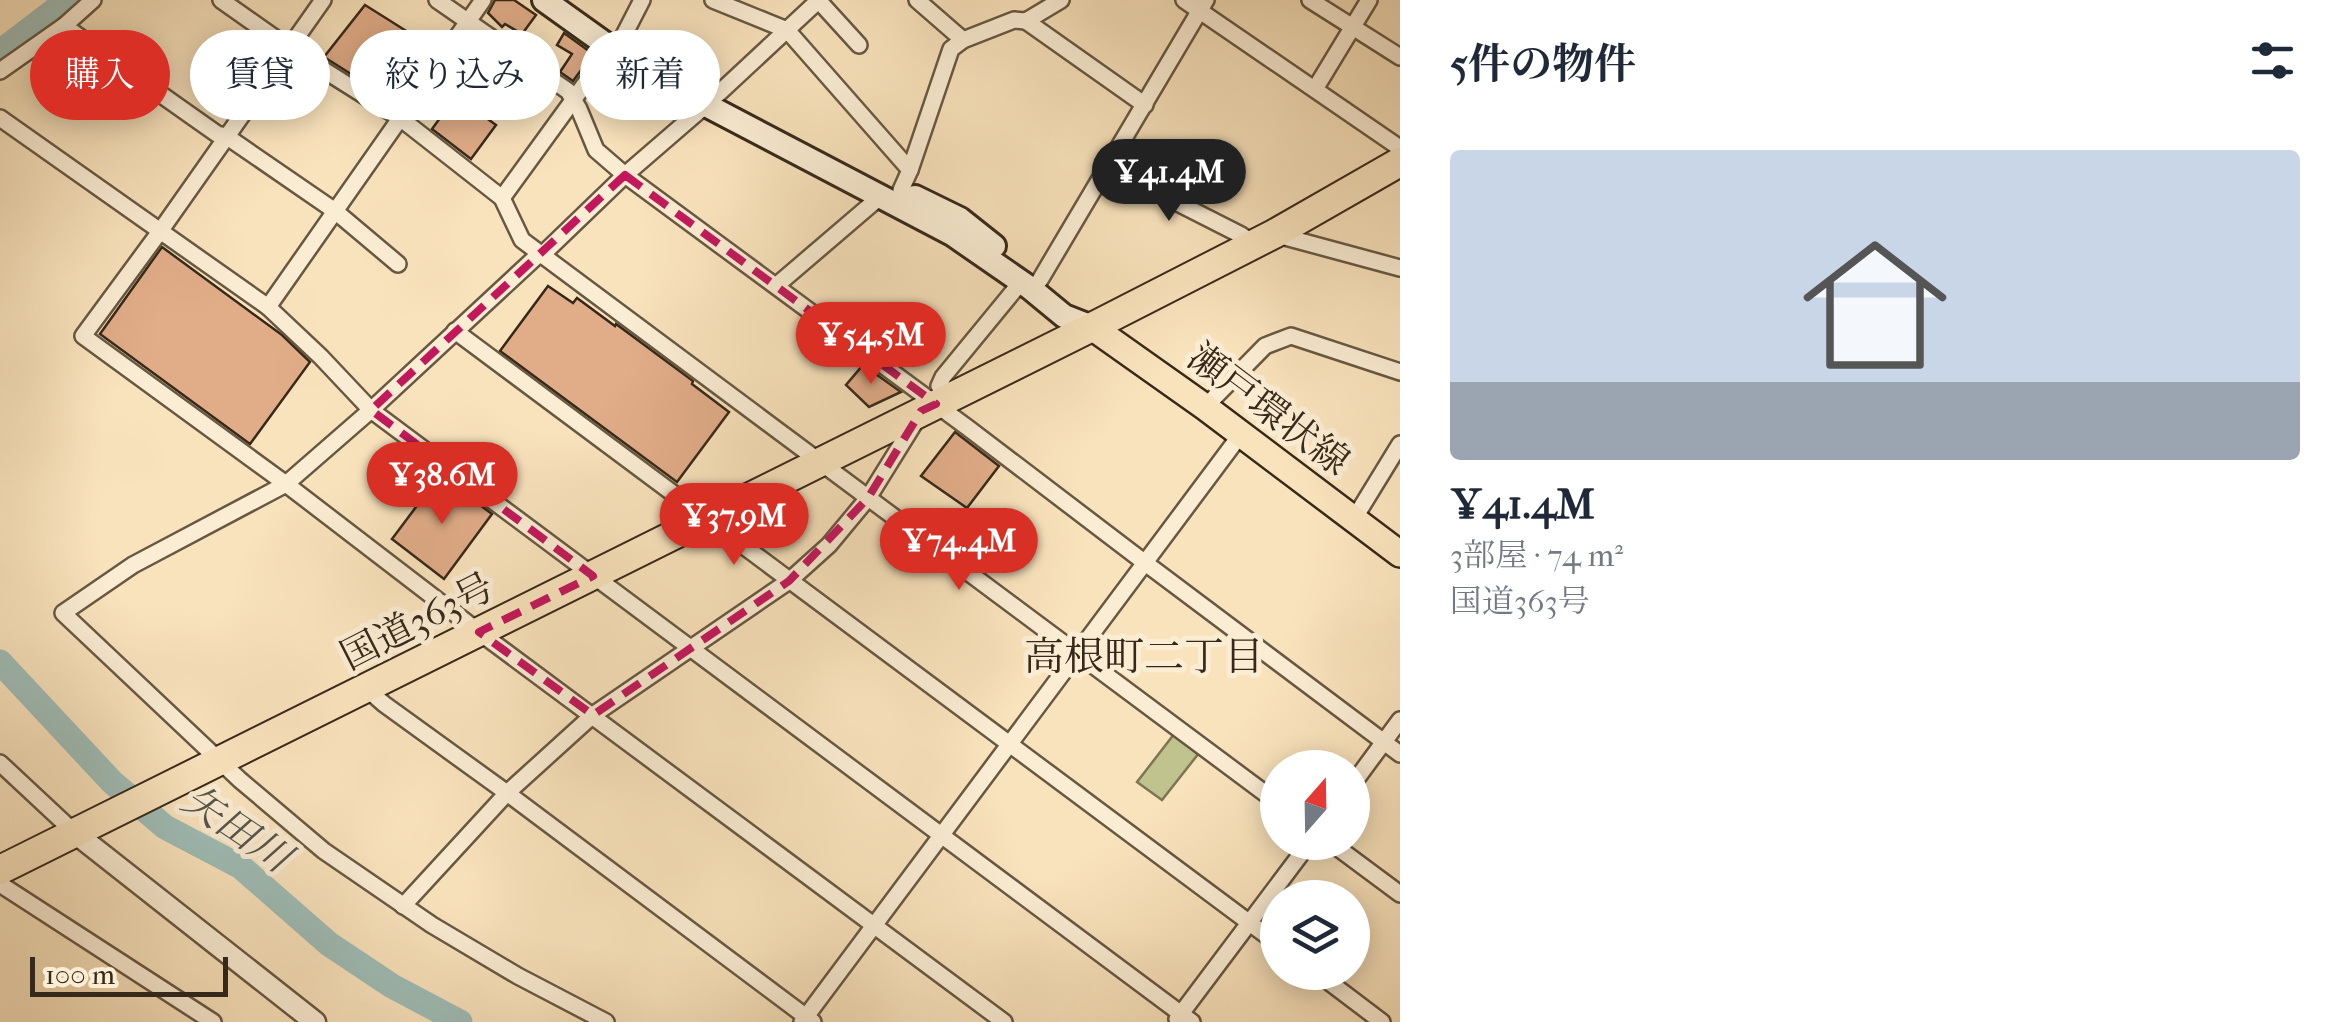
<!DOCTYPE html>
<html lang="ja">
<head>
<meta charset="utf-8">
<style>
  body { margin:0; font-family:"IM FELL French Canon","Noto Serif JP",serif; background:#f6f6f7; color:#1f2937; height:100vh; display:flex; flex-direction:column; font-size:38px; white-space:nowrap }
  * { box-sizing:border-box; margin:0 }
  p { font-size:32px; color:#747a83 }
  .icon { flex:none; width:55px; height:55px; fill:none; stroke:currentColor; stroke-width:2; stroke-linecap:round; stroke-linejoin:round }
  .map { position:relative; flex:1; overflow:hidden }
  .drawer { display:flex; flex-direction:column; background:#fff; width:950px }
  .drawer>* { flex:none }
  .top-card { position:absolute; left:30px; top:30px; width:950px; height:90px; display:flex; gap:20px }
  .needle { width:65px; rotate:20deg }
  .buttons { position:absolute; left:1260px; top:750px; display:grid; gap:20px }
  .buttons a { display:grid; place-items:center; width:110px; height:110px; border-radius:50%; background:#fff; box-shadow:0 5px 25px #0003; font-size:50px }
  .scale { position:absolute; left:30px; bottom:25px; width:198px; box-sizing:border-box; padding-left:10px; border:5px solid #372919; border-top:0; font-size:28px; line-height:35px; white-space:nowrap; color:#372919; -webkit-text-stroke:8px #fbedd4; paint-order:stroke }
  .price { position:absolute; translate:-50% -85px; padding:0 22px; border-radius:35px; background:#d93025; color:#fff; font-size:32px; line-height:65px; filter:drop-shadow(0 2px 5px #0008) }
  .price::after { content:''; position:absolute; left:50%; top:60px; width:30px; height:22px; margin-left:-15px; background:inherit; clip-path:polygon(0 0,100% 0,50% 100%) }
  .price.selected { background:#222; color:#fff }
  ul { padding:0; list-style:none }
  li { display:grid; align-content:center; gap:20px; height:530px; padding:0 50px }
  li+li { border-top:2px solid #e0e1e3 }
  li span { display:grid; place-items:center; height:310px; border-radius:10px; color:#555 }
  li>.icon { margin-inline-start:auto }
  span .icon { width:180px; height:180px; fill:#fffc; stroke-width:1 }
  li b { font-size:42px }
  h2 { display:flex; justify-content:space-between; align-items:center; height:120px; padding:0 50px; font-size:42px }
  .pill { padding:0 35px; border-radius:45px; background:#fff; box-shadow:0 5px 25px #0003; font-size:35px; line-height:90px }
  .pill.selected { background:#d93025; color:#fff }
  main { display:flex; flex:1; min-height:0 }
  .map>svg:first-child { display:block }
</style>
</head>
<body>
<main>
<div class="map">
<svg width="1400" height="1022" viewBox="0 0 1400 1022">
  <rect width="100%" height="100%" fill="#f9e3bd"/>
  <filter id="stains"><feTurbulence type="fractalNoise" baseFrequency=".002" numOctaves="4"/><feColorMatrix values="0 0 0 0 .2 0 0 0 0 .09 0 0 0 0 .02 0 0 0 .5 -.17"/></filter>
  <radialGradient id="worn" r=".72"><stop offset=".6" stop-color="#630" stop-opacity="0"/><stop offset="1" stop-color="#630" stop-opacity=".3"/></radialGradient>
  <path fill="#c1c38e" stroke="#7c7654" stroke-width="2.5" d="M1178,729L1203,748L1162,800L1137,782Z"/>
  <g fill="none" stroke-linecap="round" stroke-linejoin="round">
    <g stroke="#9fbdb7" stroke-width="25">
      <path d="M0,52L68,0"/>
      <path d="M0,662L112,782L165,827L241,867L329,944L392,986L460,1022"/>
    </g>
  </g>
  <g fill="#e1ad89" stroke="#372919" stroke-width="2.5">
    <path d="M495,0H514L536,15L522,34L505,24L502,27L488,13Z"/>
    <path d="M365,5L435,49L397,103L324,57Z"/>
    <path d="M564,33L593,54L573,81L560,72L572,54L557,45Z"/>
    <path d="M456,96L496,125L471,159L432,129Z"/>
    <path d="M162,247L282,335L310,362L250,444L100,334Z"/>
    <path d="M548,286L573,303L577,298L615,326L616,324L693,381L692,384L729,412L677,482L500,351Z"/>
    <path d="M863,365L901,392L869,407L846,385Z"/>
    <path d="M955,432L999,466L967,508L921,476Z"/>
    <path d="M440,475L492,514L444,579L392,539Z"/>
  </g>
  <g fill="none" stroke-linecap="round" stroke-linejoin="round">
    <defs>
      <g id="minor">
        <path d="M221,0L289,48L400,118L502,198L522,240L1278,803"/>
        <path d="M323,0L161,230L83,336L286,484L479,632L1004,1022"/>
        <path d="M437,0L568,91L579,109L596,150L625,175L968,428L1144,562L1400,754"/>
        <path d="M713,0L787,30L910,170"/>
        <path d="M818,0L859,45"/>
        <path d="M917,0L963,40"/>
        <path d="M1184,0L1400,148"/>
        <path d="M1310,0L1400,57"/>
        <path d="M1026,21L1145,105"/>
        <path d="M64,26L217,134L226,136L335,211L398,264"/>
        <path d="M623,37L642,0"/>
        <path d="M0,71L64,26L93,0"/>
        <path d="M1315,89L1369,0"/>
        <path d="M718,94L819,0"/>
        <path d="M0,118L268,307L321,357L371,410L1192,1022"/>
        <path d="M1107,167L1241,235L1254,244"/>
        <path d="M901,190L910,170L951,49L963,40L1014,20L1026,21L1061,0"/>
        <path d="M502,198L611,48"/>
        <path d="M1274,234L1400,268"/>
        <path d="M1040,280L1206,0"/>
        <path d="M777,285L881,196"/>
        <path d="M268,307L483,0"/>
        <path d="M455,331L1278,944"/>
        <path d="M948,398L939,386L943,377L1021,282"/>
        <path d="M1205,407L1265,346L1291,336L1400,372"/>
        <path d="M1354,519L1400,444"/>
        <path d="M367,689L384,704L507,793L403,906"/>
        <path d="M0,763L75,833"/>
        <path d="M1352,785L1400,720"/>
        <path d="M1330,842L1400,894"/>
        <path d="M0,884L213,1022"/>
        <path d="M1316,972L1382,1022"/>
        <path d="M1177,1019L1310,842"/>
        <path d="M606,1022L518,976L432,925L324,851L240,780L63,613L133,565L286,484L371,410L536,257L542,255L625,175L706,105"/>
        <path d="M802,1022L1241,434"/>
        <path d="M813,1022L507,793L593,715L789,581L829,545L868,498L917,419"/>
      </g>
      <path id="tertiary" d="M75,833L315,1022"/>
      <g id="secondary">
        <path d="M544,0L611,48L706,105L952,234L1030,288L1064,316L1092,327"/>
        <path d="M915,197L960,219L994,246"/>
      </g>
      <path id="primary" d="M1092,327L1205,407L1400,554"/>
      <path id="trunk" d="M0,870L1092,327L1274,234L1400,162"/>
    </defs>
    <use href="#minor" stroke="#685842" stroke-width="20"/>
    <use href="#tertiary" stroke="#685842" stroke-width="25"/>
    <use href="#secondary" stroke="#372919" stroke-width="28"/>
    <use href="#primary" stroke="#372919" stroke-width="30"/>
    <use href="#trunk" stroke="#372919" stroke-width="32"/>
    <use href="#minor" stroke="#fbedd4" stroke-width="15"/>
    <use href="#tertiary" stroke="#fbedd4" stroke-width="20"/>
    <use href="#secondary" stroke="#fbedd4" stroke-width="22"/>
    <use href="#primary" stroke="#f9e3bd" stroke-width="25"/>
    <use href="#trunk" stroke="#f9e3bd" stroke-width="28"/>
  </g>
  <path fill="none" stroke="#c2185b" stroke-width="8" stroke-dasharray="20 12" stroke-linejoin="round" d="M625,175L936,404L921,411L868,498L789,581L593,715L479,632L593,576L371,410Z"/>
  <g text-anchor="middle" stroke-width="10" stroke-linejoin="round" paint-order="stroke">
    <g font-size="38" fill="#372919" stroke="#fbedd4">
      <text transform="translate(1269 409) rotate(37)" y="13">瀬戸環状線</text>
      <text transform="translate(417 621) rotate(-27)" y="13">国道363号</text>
    </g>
    <g font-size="40" fill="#372919" stroke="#fbedd4">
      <text x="1144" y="670">高根町二丁目</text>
    </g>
    <g font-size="40" font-style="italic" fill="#565548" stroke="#fbedd4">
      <text transform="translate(237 828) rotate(34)" y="14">矢田川</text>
    </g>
  </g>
  <rect width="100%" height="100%" filter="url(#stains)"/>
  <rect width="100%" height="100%" fill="url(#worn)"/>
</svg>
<div class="buttons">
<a><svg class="needle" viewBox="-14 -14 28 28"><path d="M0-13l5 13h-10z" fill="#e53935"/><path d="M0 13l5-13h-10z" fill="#747a83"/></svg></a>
<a><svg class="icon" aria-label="layers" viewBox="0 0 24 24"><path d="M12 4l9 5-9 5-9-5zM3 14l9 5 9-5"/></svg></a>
</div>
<div class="scale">100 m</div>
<b class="price selected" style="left:1169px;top:224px">¥41.4M</b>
<b class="price" style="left:871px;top:387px">¥54.5M</b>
<b class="price" style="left:442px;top:527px">¥38.6M</b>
<b class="price" style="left:734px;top:568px">¥37.9M</b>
<b class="price" style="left:959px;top:593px">¥74.4M</b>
<div class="top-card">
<a class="pill selected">購入</a>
<a class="pill">賃貸</a>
<a class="pill">絞り込み</a>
<a class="pill">新着</a>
</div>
</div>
<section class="drawer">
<h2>5件の物件<svg class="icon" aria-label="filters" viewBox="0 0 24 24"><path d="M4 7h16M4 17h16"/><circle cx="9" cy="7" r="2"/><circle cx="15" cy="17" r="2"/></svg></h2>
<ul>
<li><span style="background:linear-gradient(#c9d6e8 75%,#9aa5b1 0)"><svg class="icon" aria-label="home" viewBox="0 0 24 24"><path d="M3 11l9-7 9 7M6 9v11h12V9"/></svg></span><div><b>¥41.4M</b><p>3部屋 · 74 m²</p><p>国道363号</p></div></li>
</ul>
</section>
</main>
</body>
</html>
